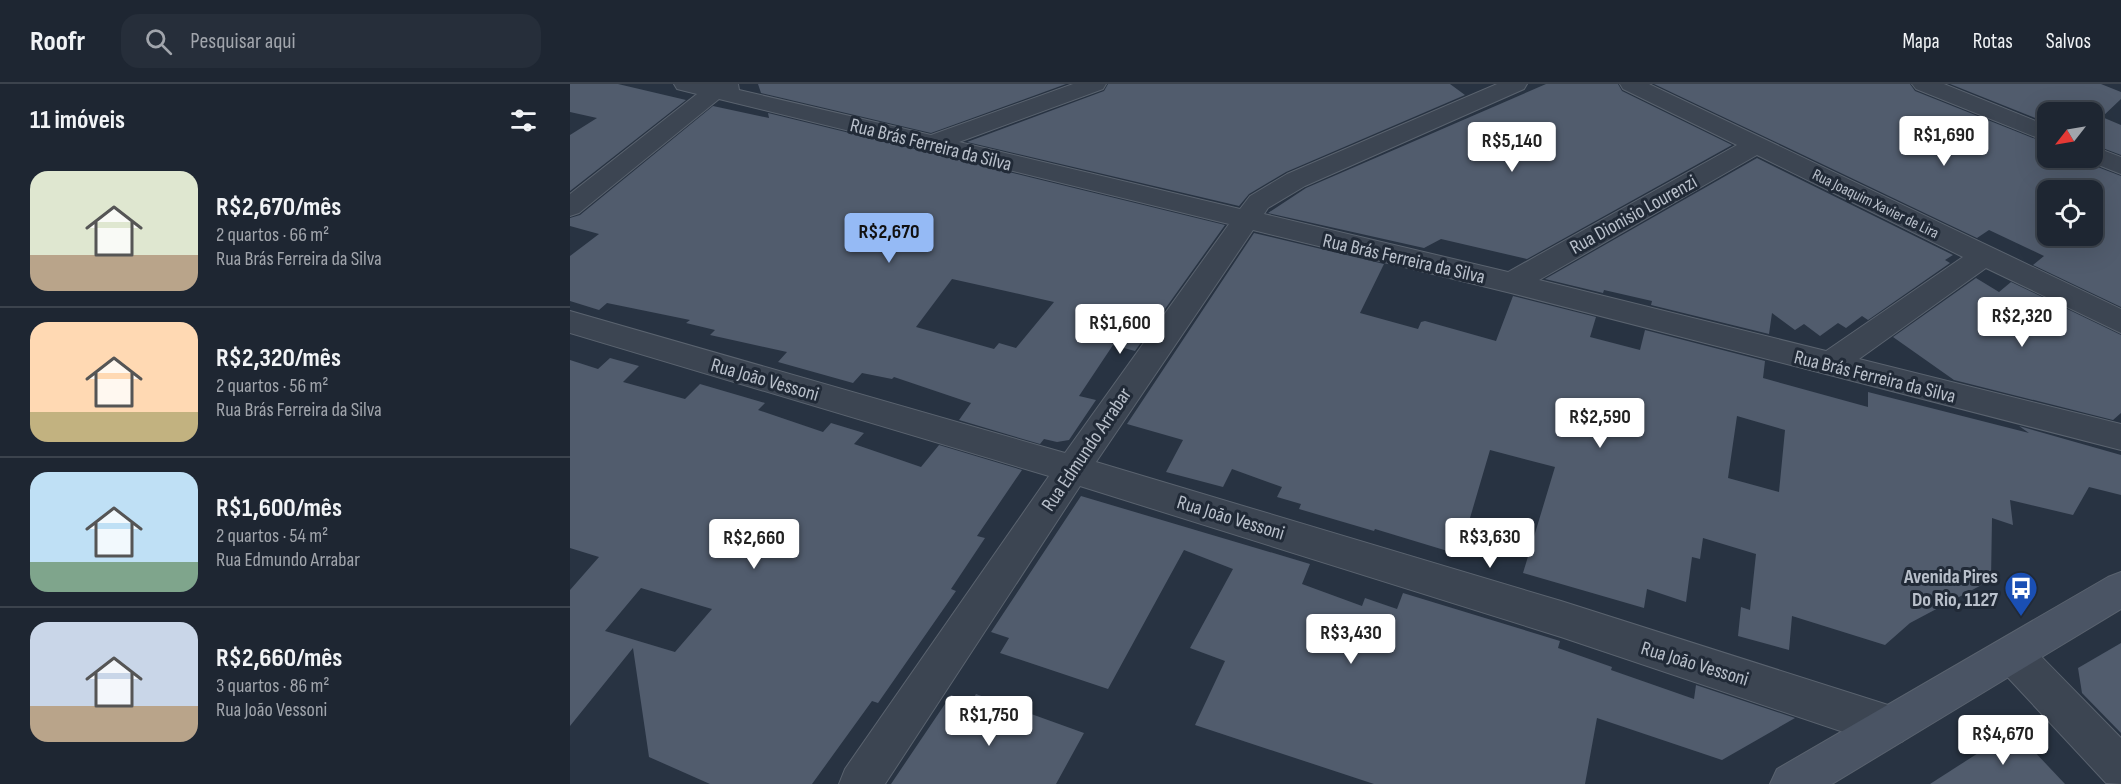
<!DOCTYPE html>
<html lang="pt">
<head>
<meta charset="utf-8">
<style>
  body { margin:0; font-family:"Sofia Sans Condensed",sans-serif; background:#262e3a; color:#f1f3f6; height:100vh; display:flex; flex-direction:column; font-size:22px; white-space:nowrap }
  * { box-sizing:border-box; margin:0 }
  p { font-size:20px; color:#a1a5ac }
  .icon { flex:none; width:33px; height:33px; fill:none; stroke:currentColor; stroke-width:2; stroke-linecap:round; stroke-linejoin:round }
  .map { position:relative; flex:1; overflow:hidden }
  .details { display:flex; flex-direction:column; background:#1e2632; width:570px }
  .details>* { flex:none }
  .needle { width:39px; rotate:239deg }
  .controls { position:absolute; left:1467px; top:18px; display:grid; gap:12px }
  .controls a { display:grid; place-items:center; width:66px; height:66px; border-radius:12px; background:#1e2632; box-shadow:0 6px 24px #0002,0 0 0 2px #3c434d; font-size:30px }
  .price { position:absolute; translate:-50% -51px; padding:0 14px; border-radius:6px; background:#fff; color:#222; font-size:20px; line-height:39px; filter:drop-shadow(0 2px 3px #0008) }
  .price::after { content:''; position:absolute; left:50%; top:36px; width:18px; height:14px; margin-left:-9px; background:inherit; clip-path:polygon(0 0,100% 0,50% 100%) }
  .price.selected { background:#95baf5; color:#111 }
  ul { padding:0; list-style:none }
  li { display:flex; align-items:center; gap:18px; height:150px; padding:0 30px }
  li+li { border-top:2px solid #3c434d }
  li span { display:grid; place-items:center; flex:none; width:168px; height:120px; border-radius:18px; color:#555 }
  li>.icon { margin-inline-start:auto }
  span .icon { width:72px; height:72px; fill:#fffc; stroke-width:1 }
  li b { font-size:26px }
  h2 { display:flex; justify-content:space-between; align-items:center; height:72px; padding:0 30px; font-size:26px }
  header { display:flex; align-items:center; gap:36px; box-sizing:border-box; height:84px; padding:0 30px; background:#1e2632; border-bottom:2px solid #3c434d }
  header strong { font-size:28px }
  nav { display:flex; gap:33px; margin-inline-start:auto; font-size:21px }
  .search { width:420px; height:54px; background:#262e3a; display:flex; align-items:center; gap:15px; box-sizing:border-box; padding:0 21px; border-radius:18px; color:#a1a5ac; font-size:22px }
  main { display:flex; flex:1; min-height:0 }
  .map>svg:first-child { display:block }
</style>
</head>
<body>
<header>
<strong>Roofr</strong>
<div class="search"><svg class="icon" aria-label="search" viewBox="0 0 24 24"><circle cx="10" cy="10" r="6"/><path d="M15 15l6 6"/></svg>Pesquisar aqui</div>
<nav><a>Mapa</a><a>Rotas</a><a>Salvos</a></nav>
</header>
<main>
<section class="details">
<h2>11 imóveis<svg class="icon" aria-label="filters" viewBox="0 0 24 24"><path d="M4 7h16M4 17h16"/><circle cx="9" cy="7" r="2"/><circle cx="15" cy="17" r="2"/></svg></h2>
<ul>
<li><span style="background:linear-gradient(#dfe7d0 70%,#b9a48a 0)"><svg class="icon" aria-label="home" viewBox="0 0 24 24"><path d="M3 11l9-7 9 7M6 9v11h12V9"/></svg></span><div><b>R$2,670/mês</b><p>2 quartos · 66 m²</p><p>Rua Brás Ferreira da Silva</p></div></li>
<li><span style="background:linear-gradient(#ffd9b3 75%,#c2b280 0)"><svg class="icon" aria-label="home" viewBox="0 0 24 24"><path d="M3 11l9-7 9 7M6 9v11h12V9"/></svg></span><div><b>R$2,320/mês</b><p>2 quartos · 56 m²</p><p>Rua Brás Ferreira da Silva</p></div></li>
<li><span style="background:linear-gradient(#bfe0f5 75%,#7fa58c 0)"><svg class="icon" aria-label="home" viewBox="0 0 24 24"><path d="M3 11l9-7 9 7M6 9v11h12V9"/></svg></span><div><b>R$1,600/mês</b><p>2 quartos · 54 m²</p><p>Rua Edmundo Arrabar</p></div></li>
<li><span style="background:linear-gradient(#c9d6e8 70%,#b9a48a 0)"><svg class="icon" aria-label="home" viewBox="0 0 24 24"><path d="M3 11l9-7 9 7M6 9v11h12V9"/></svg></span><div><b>R$2,660/mês</b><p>3 quartos · 86 m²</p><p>Rua João Vessoni</p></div></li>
</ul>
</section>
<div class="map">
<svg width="1551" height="700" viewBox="0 0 1551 700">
  <rect width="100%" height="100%" fill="#283342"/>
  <g fill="#515c6d" fill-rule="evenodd">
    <path d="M0,0H48L116,16L0,107V51L27,34L0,28Z"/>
    <path d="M188,0H496L361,49L191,9Z"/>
    <path d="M538,0H880L895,11L716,88L679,110L669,122L397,58L534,7Z"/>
    <path d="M976,0H1048L1052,7L1162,61L957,175L871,155L854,164L698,129L736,104Z"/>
    <path d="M1084,0H1340L1345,7L1478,60V74H1510L1512,77L1551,92V223L1463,181L1474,172L1419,146L1407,154ZM1478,106H1522V152H1478Z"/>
    <path d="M1380,0H1531L1551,8V15L1532,33L1551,41V71L1522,60V28H1478V39Z"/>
    <path d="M143,22L199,34L198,29L655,141L565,267L543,261L509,312L526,316L499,356L487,358L474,355L470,360L389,336L401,319L324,293L322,295L292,289L283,299L208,278L217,268L140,251L145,246L116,239L120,236L37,219L29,226L0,217V172L29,150L0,142V134L10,131ZM382,195L418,203L484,218L446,264L429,259L424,265L346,243Z"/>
    <path d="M1187,74L1383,171L1375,176L1380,179L1298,236L1292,232L1276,244L1268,239L1250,252L1234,240L1225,246L1202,229L1199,250L1081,221L1082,217L1034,206L1033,209L975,195Z"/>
    <path d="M684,149L814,180L790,229L848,245L851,238L855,237L926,257L943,212L1026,233L1020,253L1070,266L1075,246L1195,277L1193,294L1298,323V308L1459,349L1449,342L1551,371V411L1519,403L1503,431L1440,416L1443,441L1422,434L1421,496L1340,539L1315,561L1222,532L1219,566L1168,552L1171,523L1180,526L1186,470L1133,454L1130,475L1122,473L1116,518L1077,505L1074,524L953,489L985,383L920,366L900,434L906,436L894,472L805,445L804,447L729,425L731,420L707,413L712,403L662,385L653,403L596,388L613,356L557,340ZM1167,332L1215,346L1209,408L1158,394Z"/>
    <path d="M1406,194L1429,208L1441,198L1551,251V329L1543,336L1384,296L1323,253Z"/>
    <path d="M40,274L69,282L53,298L115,315L130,300L195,319L188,326L253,348L261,339L294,349L284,360L351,383L369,361L452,386L407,452L415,454L381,505L386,507L308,619L302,617L242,700H140L79,673L63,564L0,642V506L29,473L0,464V276L28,285ZM71,504L142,525L105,568L35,547Z"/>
    <path d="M511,412L740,480L732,500L792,522L795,514L827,525L833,509L990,557L988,564L1042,583L1041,586L1124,615L1126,601L1225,634L1152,676L1027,634L1015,700H804L625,641L655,577L620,564L663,485L614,466L538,605L430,569L439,554L421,548Z"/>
    <path d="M1551,559V649L1512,609L1508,584Z"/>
    <path d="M406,610L514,649L486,700H321L381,611L401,618Z"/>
    <path d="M1444,646L1495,700H1360Z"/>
  </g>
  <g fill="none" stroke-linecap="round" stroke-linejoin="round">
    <defs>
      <g id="street">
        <path d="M104,0H168L169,6L361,51L503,0H536L533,5L389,58L670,125L680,112L717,90L927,0H957L954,5L735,102L698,124L694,130L938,188L1167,61L1053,5L1050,0H1079L1551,225V249L1416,184L1289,275L1551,340V366L941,209L683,146L526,378L991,517L1318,621L1333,627L1339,642L1333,657L1318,663L991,553L510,402L315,700H269L275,685L479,392L0,249V227L495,369L659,140L149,15L9,129L0,132V110L127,10L107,5ZM1187,71L1393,173L1256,267L969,196Z"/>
        <path d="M1342,0H1374L1478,42V58L1346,5Z"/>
        <path d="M1522,62L1551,73V90L1513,75L1512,74H1522Z"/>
        <path d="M1443,552L1457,558L1551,654V700L1536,699L1429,584L1423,571L1429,558Z"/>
      </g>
      <path id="secondary" d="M1551,488V525L1262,700H1200L1207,685L1538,493Z"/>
    </defs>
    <use href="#street" stroke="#5a636f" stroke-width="2"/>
    <use href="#secondary" stroke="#5a636f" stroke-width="2"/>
    <use href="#street" fill="#3c4552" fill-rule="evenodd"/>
    <use href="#secondary" fill="#4a5464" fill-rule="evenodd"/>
  </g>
  <defs>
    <symbol id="bus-pin" viewBox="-11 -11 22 30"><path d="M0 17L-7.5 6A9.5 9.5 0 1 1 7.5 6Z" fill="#1a4fb4" stroke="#212a37"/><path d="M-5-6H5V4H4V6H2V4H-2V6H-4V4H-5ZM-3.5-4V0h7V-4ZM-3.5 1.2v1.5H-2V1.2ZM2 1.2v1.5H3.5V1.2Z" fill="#fff"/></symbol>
  </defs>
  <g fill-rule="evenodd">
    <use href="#bus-pin" x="1432" y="485" width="38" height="52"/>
  </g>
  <g text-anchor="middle" stroke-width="6" stroke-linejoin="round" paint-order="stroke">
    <g font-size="16" fill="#b9c0cb" stroke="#212a37">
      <text transform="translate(1306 119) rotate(26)" y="6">Rua Joaquim Xavier de Lira</text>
    </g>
    <g font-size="20" fill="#b9c0cb" stroke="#212a37">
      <text transform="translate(361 60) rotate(14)" y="7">Rua Brás Ferreira da Silva</text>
      <text transform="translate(1063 130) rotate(-29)" y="7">Rua Dionisio Lourenzi</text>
      <text transform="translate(834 174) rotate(13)" y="7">Rua Brás Ferreira da Silva</text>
      <text transform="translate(1305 292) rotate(14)" y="7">Rua Brás Ferreira da Silva</text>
      <text transform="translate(195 295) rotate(16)" y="7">Rua João Vessoni</text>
      <text transform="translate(516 365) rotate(-56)" y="7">Rua Edmundo Arrabar</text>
      <text transform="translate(661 433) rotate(17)" y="7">Rua João Vessoni</text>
      <text transform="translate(1125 579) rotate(17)" y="7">Rua João Vessoni</text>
    </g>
    <g font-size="20" font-weight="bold" fill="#b9c0cb" stroke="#212a37" text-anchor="end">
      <text x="1428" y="499">Avenida Pires<tspan x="1428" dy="23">Do Rio, 1127</tspan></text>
    </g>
  </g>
</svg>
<div class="controls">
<a><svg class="needle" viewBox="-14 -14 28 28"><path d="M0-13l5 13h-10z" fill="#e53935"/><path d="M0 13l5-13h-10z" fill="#a1a5ac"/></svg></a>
<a><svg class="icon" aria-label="locate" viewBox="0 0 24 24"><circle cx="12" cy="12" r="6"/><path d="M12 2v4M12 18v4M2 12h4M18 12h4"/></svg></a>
</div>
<b class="price" style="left:1374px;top:83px">R$1,690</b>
<b class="price" style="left:942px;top:89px">R$5,140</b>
<b class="price selected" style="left:319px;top:180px">R$2,670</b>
<b class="price" style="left:1452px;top:264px">R$2,320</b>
<b class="price" style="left:550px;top:271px">R$1,600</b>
<b class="price" style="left:1030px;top:365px">R$2,590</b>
<b class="price" style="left:920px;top:485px">R$3,630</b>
<b class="price" style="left:184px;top:486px">R$2,660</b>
<b class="price" style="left:781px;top:581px">R$3,430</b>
<b class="price" style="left:419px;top:663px">R$1,750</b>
<b class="price" style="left:1433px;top:682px">R$4,670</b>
</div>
</main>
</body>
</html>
